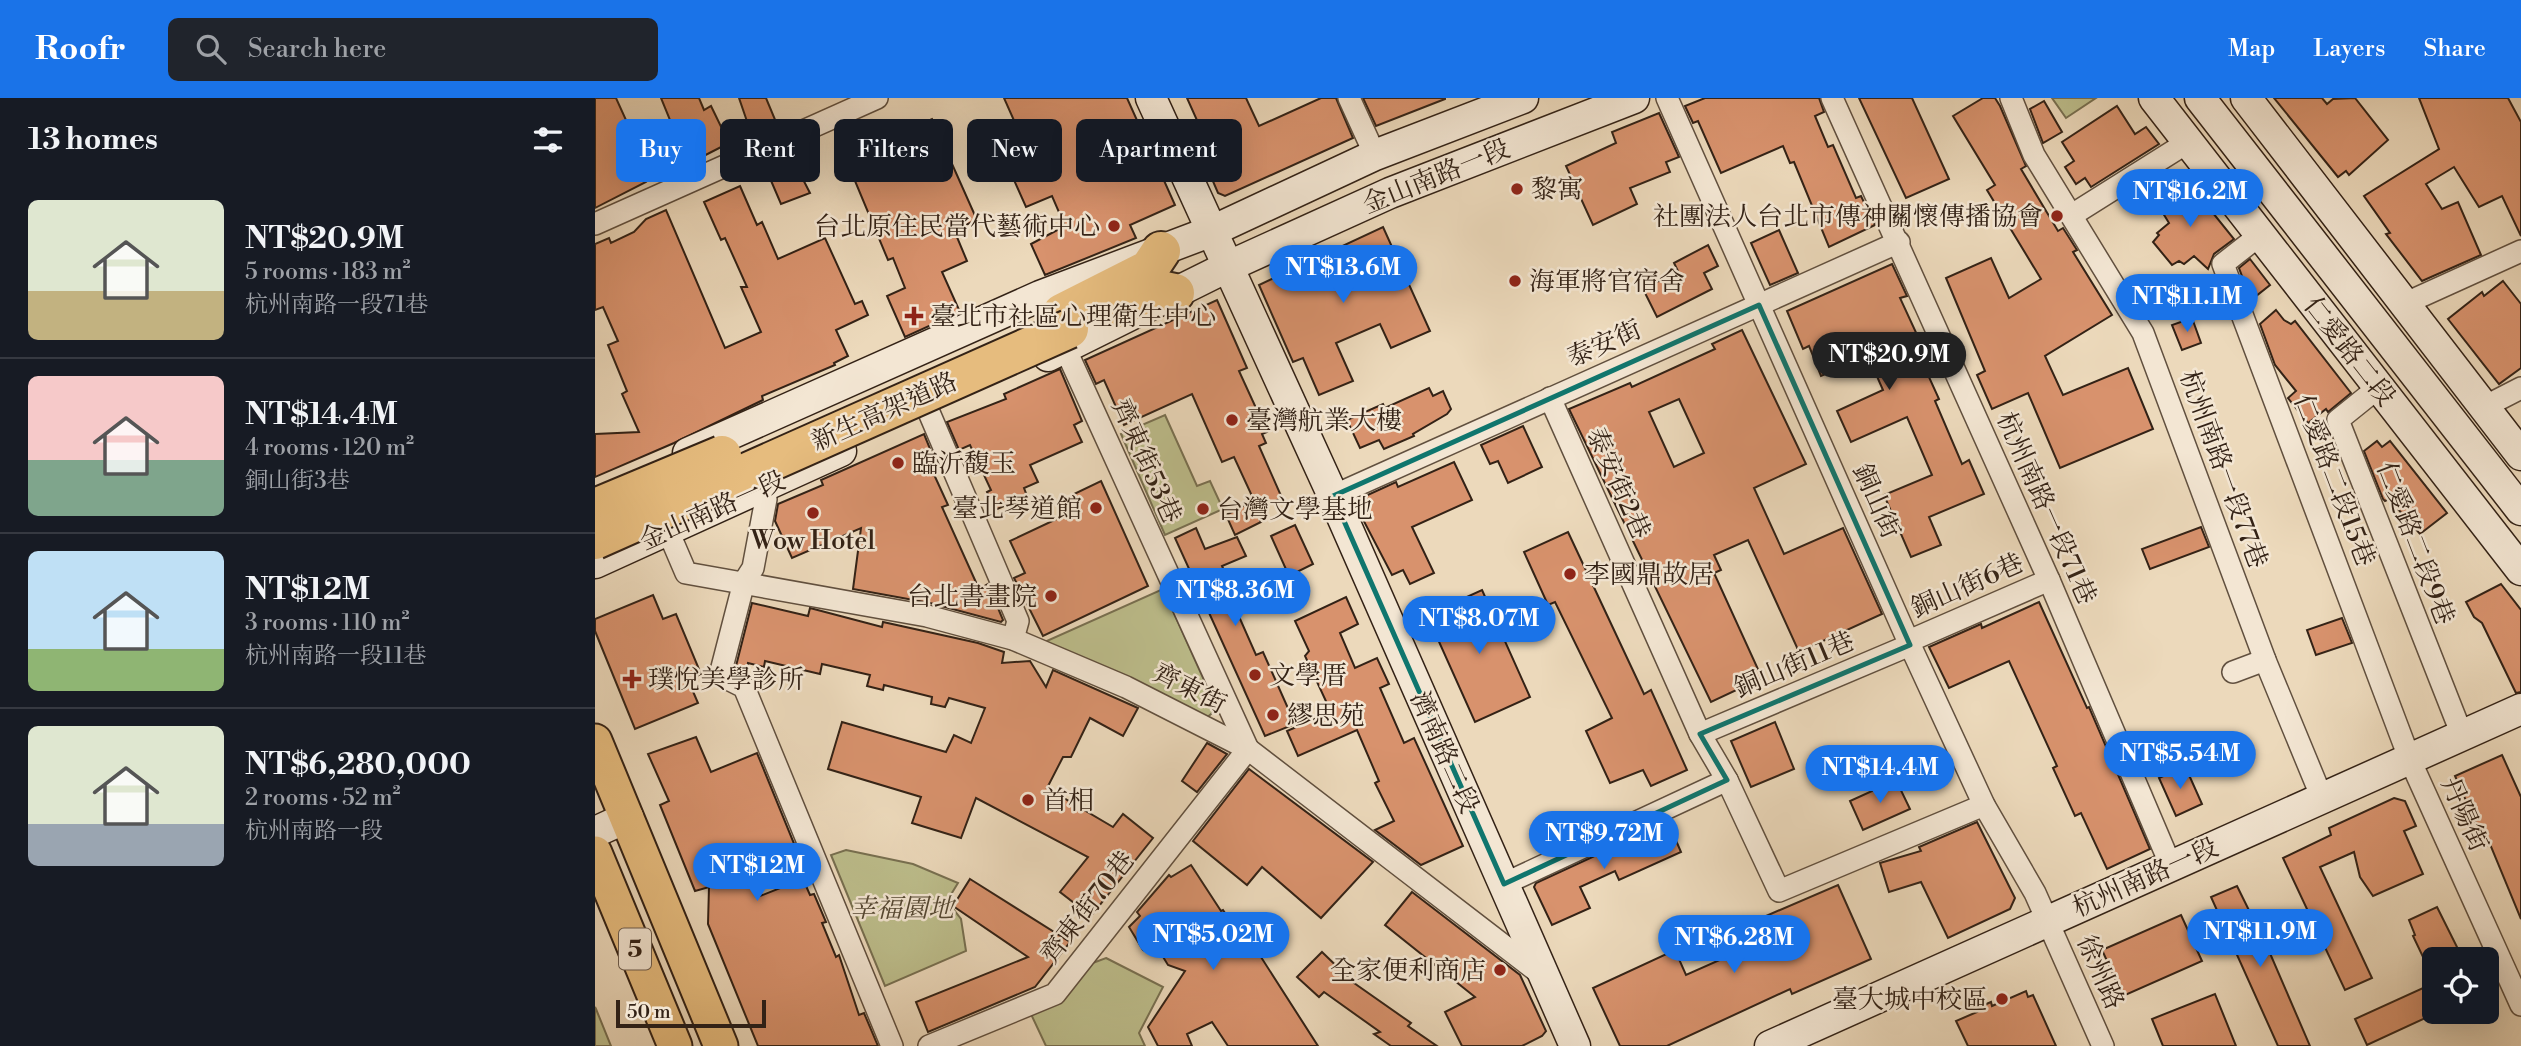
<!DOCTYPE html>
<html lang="en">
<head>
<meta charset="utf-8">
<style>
  body { margin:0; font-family:"Libre Bodoni","Noto Serif TC",serif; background:#20242c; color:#f1f3f6; height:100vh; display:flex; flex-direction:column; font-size:26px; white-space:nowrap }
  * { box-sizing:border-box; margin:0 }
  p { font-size:23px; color:#9ea1a6 }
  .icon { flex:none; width:38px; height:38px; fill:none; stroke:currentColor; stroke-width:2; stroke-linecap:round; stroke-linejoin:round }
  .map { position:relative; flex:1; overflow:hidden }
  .drawer { display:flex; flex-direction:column; background:#171b24; width:595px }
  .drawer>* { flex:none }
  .top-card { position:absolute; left:21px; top:21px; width:665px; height:63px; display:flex; gap:14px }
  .fabs { position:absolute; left:1827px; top:849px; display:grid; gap:14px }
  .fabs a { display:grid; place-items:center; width:77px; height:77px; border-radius:10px; background:#171b24; box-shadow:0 7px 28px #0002; font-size:35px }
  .scale { position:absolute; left:21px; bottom:18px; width:150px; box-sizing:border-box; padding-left:7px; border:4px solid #332216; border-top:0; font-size:19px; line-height:24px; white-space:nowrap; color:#332216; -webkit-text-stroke:5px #f3e6d3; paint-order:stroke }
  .price { position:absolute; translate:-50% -60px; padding:0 16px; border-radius:24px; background:#1a73e8; color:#fff; font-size:23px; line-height:46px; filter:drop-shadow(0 2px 4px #0008) }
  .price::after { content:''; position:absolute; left:50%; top:42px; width:21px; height:16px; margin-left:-10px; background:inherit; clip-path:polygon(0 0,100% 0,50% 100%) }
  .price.on { background:#222; color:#fff }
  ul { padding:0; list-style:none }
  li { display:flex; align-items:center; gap:21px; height:175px; padding:0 28px }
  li+li { border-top:2px solid #363941 }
  li span { display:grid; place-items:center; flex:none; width:196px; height:140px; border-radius:10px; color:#555 }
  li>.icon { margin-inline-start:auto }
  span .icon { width:84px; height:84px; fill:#fffc; stroke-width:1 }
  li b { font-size:30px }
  h2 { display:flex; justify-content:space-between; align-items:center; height:84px; padding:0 28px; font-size:30px }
  .chip { padding:0 24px; border-radius:10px; background:#171b24; box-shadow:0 7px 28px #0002; font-size:24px; line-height:63px }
  .chip.on { background:#1a73e8; color:#fff }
  header { display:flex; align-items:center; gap:42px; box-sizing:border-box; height:98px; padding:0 35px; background:#1a73e8; color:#fff }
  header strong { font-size:33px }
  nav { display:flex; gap:38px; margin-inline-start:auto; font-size:24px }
  .search { width:490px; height:63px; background:#20242c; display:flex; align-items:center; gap:18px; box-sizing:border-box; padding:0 24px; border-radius:10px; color:#9ea1a6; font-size:26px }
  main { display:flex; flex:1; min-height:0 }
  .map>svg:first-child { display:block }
</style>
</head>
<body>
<header>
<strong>Roofr</strong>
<div class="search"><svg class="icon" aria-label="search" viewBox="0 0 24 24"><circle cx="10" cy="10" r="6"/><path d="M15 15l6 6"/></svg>Search here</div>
<nav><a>Map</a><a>Layers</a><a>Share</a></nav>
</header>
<main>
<section class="drawer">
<h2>13 homes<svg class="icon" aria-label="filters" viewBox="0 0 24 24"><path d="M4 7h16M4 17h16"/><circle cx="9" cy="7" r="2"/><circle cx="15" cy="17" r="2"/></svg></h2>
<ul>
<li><span style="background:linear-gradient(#dfe7d0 65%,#c2b280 0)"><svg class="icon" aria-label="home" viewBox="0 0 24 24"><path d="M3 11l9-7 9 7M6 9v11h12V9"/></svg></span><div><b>NT$20.9M</b><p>5 rooms · 183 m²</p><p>杭州南路一段71巷</p></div></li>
<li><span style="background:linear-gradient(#f6c9c9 60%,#7fa58c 0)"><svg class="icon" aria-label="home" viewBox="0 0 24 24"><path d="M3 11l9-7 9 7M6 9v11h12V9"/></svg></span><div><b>NT$14.4M</b><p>4 rooms · 120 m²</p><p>銅山街3巷</p></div></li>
<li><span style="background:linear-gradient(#bfe0f5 70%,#8fb573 0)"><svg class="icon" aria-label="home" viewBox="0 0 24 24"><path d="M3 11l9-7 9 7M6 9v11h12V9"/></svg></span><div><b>NT$12M</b><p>3 rooms · 110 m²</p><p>杭州南路一段11巷</p></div></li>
<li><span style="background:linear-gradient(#dfe7d0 70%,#9aa5b1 0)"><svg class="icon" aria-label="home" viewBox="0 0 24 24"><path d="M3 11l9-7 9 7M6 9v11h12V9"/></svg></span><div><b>NT$6,280,000</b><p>2 rooms · 52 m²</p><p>杭州南路一段</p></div></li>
</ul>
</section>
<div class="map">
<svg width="1926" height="948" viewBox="0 0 1926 948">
  <rect width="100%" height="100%" fill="#ecd9bb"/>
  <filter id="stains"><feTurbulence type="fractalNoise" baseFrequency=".00286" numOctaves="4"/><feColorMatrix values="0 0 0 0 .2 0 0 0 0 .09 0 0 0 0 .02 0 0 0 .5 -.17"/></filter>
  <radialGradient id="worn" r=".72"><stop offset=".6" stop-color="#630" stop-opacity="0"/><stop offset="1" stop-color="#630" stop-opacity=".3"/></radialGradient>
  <g fill="#bdbe8c" stroke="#787051" stroke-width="2">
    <path d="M1457,0H1501L1471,20Z"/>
    <path d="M570,317L602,388L615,383L628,411L570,437L526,336Z"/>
    <path d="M568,491L622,611L610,621L445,546Z"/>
    <path d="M251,752L318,766L363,785L352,803L366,821L371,853L290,888L236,757Z"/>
    <path d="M511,860L568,889L544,935L550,948H451L435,914L495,866Z"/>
    <path d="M0,909L1,911L16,948H0Z"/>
  </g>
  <g fill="#d8926d" stroke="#332216" stroke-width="2" fill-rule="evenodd">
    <path d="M0,0H21L35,31L41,28L61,75L51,84L0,110Z"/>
    <path d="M66,0H104L109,12L116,8L134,45L93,66Z"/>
    <path d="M144,0H171L181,24L156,35Z"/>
    <path d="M409,0H532L580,107L535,127L541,140L450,177L436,146L470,128L457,98L431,109L407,55L429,45Z"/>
    <path d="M592,0H651L664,28L726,0H741L758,40L630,98L623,95L605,53L614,49Z"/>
    <path d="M768,0H850V1L781,28Z"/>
    <path d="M1110,0H1224L1229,14L1220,18L1233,49L1238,47L1261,100L1266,98L1280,127L1234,149L1199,64L1195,65L1188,48L1126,75L1103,23L1098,25L1090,8Z"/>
    <path d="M1264,0H1317L1354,81L1311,100Z"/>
    <path d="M1388,0H1400L1405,8L1431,68L1426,71L1463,133L1468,130L1482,152L1478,154L1517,217L1450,258L1468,297L1533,270L1558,331L1465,370L1433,295L1397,311L1382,277L1390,273L1351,180L1396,160L1414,200L1446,181L1392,92L1400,87L1358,18Z"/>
    <path d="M1679,0H1727L1732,6L1738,1L1760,0L1793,42L1754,77L1751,73L1743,79Z"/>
    <path d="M1824,0H1913L1926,24V138L1907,98L1884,109L1859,69L1831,86L1847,111L1863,104L1886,157L1827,183L1791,136L1795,135L1769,98L1844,51Z"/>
    <path d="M1449,3L1467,34L1448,45L1435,11Z"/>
    <path d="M1522,8L1540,36L1551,29L1564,46L1496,89L1490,80L1481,86L1470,69L1479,63L1467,44Z"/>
    <path d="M1064,15L1084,59L1071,64L1075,74L1035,90L1042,106L998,127L971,68L1021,45L1017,34Z"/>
    <path d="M337,21L382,122L359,132L372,163L347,174L365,214L310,239L292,198L310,190L298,160L293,162L250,59L271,50L273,54L285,50L317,36L315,31Z"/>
    <path d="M197,60L215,95L186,106L171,71Z"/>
    <path d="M1593,84L1639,141L1619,156L1613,171L1599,158L1589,166L1584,163L1577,167L1558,144L1564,137L1562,135L1574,125L1563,107Z"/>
    <path d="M145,88L162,127L167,124L183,161L230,140L260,206L267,203L273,217L241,232L253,258L239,265L240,267L167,298L168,302L79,345L0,379V336L44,334L27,296L32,293L13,247L23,243L8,209L0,212V146L14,140L16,145L39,134L51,121L71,112L130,250L166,234L146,189H152L130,140L126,142L109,104Z"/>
    <path d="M788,129L835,233L796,250L785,226L741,245L758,283L724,297L708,260L698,264L664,187Z"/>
    <path d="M1184,132L1203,175L1175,187L1156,145Z"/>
    <path d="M1113,147L1123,168L1109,175L1117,191L1062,219L1048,191L1083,173L1079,165Z"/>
    <path d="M1655,161L1675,187L1656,202L1644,170Z"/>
    <path d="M1297,166L1312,198L1305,200L1324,241L1318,244L1344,301L1340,303L1367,366L1374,362L1389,396L1334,419L1346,447L1316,459L1289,397L1337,377L1312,319L1256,344L1242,313L1288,292L1273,258L1226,278L1214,248L1208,251L1192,213Z"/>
    <path d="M1908,183L1926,206V270L1904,286L1853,221L1887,194L1889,198Z"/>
    <path d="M622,202L652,270L644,273L672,334L667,336L671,345L664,348L687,400L663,411L639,359L627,364L597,296L529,327L509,282L501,286L490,262Z"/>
    <path d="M1681,212L1689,222L1696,226L1700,223L1756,295L1733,314L1731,311L1713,325L1693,300L1701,293L1680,267L1665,226Z"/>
    <path d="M1597,220L1606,245L1587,252L1577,227Z"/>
    <path d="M1147,232L1211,366L1159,390L1189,456L1248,430L1287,516L1204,554L1153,442L1119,457L1126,472L1119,475L1167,580L1116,604L974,311L1035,285L1037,289L1120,251L1117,246ZM1084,301L1109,355L1079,369L1054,314Z"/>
    <path d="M465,271L487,323L479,327L487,344L435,367L443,384L429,390L432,398L400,412L392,394L396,392L375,347L364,352L352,324L411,301L409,296Z"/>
    <path d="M834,290L838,298L848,293L856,311L852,316L818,336L819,338L789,351L784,342L765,350L752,322L788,306L790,310Z"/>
    <path d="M928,328L947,369L913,385L903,363L895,366L886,347Z"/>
    <path d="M329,336L340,363L341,368L336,370L353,407L347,409L384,491L393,486L408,522L406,524L335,505L258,491L266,430L197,460L180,423L183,406L228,387L226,382Z"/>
    <path d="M1782,343L1787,349L1795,343L1852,415L1825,436L1794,401L1790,403L1788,401L1769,353Z"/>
    <path d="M859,364L877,402L817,429L839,475L815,486L808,472L797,477L762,410L766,400L801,384L803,389Z"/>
    <path d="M506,383L553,488L448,538L419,480L430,475L415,443L483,411L477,397Z"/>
    <path d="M656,404L666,424L640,437L631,417Z"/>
    <path d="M700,427L718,466L694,478L676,438Z"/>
    <path d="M1606,429L1614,449L1555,471L1547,451Z"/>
    <path d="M601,430L610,451L642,439L651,458L627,468L643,504L638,505L661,557L668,554L700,626L670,638L580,440Z"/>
    <path d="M973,434L1049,596L1056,592L1092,672L1056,688L1048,672L1015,685L991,633L1017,620L960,504L953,507L929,454Z"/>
    <path d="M1906,486L1926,512V594L1921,595L1887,525L1879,519L1871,504Z"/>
    <path d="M887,492L935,599L880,624L832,517Z"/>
    <path d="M58,497L68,521L81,516L106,576L93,582L103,605L40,631L0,533V521Z"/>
    <path d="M751,499L763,526L745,535L760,570L782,560L794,586L785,590L809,645L819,640L868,748L826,767L780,732L799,723L780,685L784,683L762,632L703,658L692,633L736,614L710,558L714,553L700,523Z"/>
    <path d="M1444,504L1492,610L1494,609L1555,751L1512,771L1486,715L1480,718L1458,670L1462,668L1414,563L1354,590L1334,549L1386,526L1387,530Z"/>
    <path d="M157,505L213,518L215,510L287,529L288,524L383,545L409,554L407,565L435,563L451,589L458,572L543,610L528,638L495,620L476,659H468L452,690L518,729L528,716L558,740L496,818L465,794L493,759L381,700L366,740L317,725L326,699L233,671L247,624L351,654L359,637L376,645L390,610L354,600L350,609L336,606L337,599L289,587L288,592L272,588L275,577L227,566L225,576L170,563L169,569L153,565L152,571L141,568Z"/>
    <path d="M1747,520L1757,545L1721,557L1712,532Z"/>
    <path d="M1180,624L1199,671L1156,689L1136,643Z"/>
    <path d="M101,639L116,674L162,655L200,748L153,767L165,798L208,781L215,797L219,796L231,824L227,825L241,859L244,857L264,917L269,915L283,948H163L113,826L114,789L100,793L65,707L74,703L53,656Z"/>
    <path d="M612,645L632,656L602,694L587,683Z"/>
    <path d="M1907,657L1926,699V821L1895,746L1891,748L1860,678Z"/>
    <path d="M1590,668L1607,706L1581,718L1564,680Z"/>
    <path d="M654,671L778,764L726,820L667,769L652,787L598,743Z"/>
    <path d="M1301,682L1315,711L1268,732L1255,703Z"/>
    <path d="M1799,700L1810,703L1821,728L1809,733L1828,776L1778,798L1765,779L1759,754L1725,769L1777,880L1750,892L1688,760L1736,737L1734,730Z"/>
    <path d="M1073,724L1086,754L1024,782L1020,773L985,789L995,810L957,827L939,789L941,785Z"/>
    <path d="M1382,724L1420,800L1415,811L1353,840L1326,784L1294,794L1285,765L1326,753L1324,749Z"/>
    <path d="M596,767L626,813L628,812L638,827L640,826L645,833L648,831L723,948H633L617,924L592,936L597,948H563L553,929L590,873L573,867L562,849L552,854L548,852L534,829L545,818L542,814L574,777L576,779Z"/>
    <path d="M375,781L475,844L440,889L333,934L321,904L433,859L358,808Z"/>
    <path d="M1243,787L1276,861L1197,896L1195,891L1072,948H1025L998,890L1080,852L1091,877L1172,841L1164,821Z"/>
    <path d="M1642,788L1674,853L1715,948H1683L1616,799Z"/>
    <path d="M817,794L925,877L951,933L947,938L927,948H867L850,914L880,899L790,827Z"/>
    <path d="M1842,809L1865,855L1866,861H1829L1818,838L1820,837L1814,822Z"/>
    <path d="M1586,817L1607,863L1528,898L1507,852Z"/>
    <path d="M727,854L759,885L816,925L813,928L842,948H796L779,936L785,934L729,894L724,899L702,879Z"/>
    <path d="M1839,885V916L1772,947L1760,921Z"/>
    <path d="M1431,893L1433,899L1438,897L1461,948H1373L1361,923L1382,914L1380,911L1396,904L1397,908Z"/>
    <path d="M1620,896L1641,948H1568L1557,921Z"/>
  </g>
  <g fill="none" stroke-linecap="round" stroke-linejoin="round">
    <defs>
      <g id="street">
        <path d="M754,0L780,57"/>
        <path d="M1072,0L1315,547L1389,707L1440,795L1508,948"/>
        <path d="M1237,0L1454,482L1576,768"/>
        <path d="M1416,0L1439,57L1548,235L1670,562L1727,700"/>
        <path d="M1477,117L1593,44"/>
        <path d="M0,126L282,0"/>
        <path d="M1665,137L1628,166L1815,662L1926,907"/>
        <path d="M1809,206L1926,153"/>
        <path d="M1784,289L1743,322L1867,637"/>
        <path d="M955,300L1105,636L1132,682L1184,793L1389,707"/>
        <path d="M1889,309L1926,290"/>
        <path d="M333,312L423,523L418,541"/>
        <path d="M166,390L171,401L158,470L149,484L125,577L149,589L297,948"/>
        <path d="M738,398L1304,144"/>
        <path d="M67,419L91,475L332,518L418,541L531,589L653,651L947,877"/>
        <path d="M1314,543L1454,482"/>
        <path d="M1638,574L1670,562"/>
        <path d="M1105,636L1315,547"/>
        <path d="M909,786L1132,682"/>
        <path d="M334,948L460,896L653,651L470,250"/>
      </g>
      <g id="secondary">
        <path d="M556,0L738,398L980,948"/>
        <path d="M1559,0L1926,472"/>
        <path d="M1605,0L1926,412"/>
        <path d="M1651,0L1926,357"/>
        <path d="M453,258L632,169L795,95L1039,0"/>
        <path d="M93,355L445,198L617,133L780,57L928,0"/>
        <path d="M0,465L246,353"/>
        <path d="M0,734L33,719"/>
        <path d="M1175,948L1926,611"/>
      </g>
      <g id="primary">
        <path d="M0,643L126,948"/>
        <path d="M0,755L80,948"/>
      </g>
      <g id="highway">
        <path d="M521,210L561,191L580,195"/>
        <path d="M467,215L554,171L566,153"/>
      </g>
    </defs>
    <use href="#street" stroke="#61503f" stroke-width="24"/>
    <use href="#secondary" stroke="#332216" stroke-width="33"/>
    <use href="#primary" stroke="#332216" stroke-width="37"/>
    <use href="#highway" stroke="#332216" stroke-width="42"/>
    <use href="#street" stroke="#f3e6d3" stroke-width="21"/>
    <use href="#secondary" stroke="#f3e6d3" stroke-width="30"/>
    <use href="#primary" stroke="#e6bc7e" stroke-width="33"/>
    <use href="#highway" stroke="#e6bc7e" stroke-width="38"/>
    <defs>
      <g id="highway-bridge">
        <path d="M0,410L127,357"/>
        <path d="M0,442L474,231"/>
      </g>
    </defs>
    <use href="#highway-bridge" stroke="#332216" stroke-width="42" stroke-linecap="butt"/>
    <use href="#highway-bridge" stroke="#e6bc7e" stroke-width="38"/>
  </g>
  <path fill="none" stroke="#0f766e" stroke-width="5" stroke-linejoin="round" d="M1164,207L1315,547L1105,636L1132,682L909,786L738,398Z"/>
  <g fill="#8f2418" stroke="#f3e6d3" stroke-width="2.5">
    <circle cx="922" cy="91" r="7"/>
    <circle cx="1462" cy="118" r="7"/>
    <circle cx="519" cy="128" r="7"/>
    <circle cx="920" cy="183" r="7"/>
    <path d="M315.5 207.5h7v7h7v7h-7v7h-7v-7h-7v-7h7z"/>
    <circle cx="637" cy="322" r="7"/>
    <circle cx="303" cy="365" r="7"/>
    <circle cx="501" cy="410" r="7"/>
    <circle cx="608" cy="411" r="7"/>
    <circle cx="218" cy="415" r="7"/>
    <circle cx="975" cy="476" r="7"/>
    <circle cx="456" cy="498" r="7"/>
    <circle cx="660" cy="577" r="7"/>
    <path d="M33.5 570.5h7v7h7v7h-7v7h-7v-7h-7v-7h7z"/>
    <circle cx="678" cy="617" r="7"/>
    <circle cx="433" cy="702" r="7"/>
    <circle cx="905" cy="872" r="7"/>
    <circle cx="1407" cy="901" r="7"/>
  </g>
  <g text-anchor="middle" stroke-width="5" stroke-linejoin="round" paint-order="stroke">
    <rect fill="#f3e6d3" stroke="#6d5d4f" stroke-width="2" x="24" y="830.5" width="32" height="41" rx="5"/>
    <g font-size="24" font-weight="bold" fill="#332216">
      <text x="40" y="859">5</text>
    </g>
    <g font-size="26" fill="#332216" stroke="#f3e6d3">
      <text transform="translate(841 78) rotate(-22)" y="9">金山南路一段</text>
      <text transform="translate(1009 245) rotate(-24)" y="9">泰安街</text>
      <text transform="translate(1755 253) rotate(52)" y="9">仁愛路二段</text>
      <text transform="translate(289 313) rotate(-24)" y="9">新生高架道路</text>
      <text transform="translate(552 363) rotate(66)" y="9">齊東街53巷</text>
      <text transform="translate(1629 371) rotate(70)" y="9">杭州南路一段77巷</text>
      <text transform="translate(1740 382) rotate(69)" y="9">仁愛路二段15巷</text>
      <text transform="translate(1024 385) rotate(66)" y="9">泰安街2巷</text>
      <text transform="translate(1282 403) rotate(66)" y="9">銅山街</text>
      <text transform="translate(1452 410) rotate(66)" y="9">杭州南路一段71巷</text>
      <text transform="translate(117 412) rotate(-24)" y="9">金山南路一段</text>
      <text transform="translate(1821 445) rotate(69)" y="9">仁愛路二段9巷</text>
      <text transform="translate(1372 487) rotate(-24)" y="9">銅山街6巷</text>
      <text transform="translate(1199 566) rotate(-23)" y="9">銅山街11巷</text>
      <text transform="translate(595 590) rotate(27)" y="9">齊東街</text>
      <text transform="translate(850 654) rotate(66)" y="9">濟南路二段</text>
      <text transform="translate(1870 716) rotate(66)" y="9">丹陽街</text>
      <text transform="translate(1550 779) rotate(-24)" y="9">杭州南路一段</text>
      <text transform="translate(492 809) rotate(-52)" y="9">齊東街70巷</text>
      <text transform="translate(1506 874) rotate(66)" y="9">徐州路</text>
    </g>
    <g font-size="26" fill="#332216" stroke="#f3e6d3" text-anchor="start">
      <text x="936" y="100">黎寓</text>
      <text x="1448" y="127" text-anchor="end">社團法人台北市傳神關懷傳播協會</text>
      <text x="505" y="137" text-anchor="end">台北原住民當代藝術中心</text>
      <text x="934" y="192">海軍將官宿舍</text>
      <text x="335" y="227">臺北市社區心理衛生中心</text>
      <text x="651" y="331">臺灣航業大樓</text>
      <text x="317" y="374">臨沂馥玉</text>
      <text x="487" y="419" text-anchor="end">臺北琴道館</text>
      <text x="622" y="420">台灣文學基地</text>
      <text x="218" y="451" text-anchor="middle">Wow Hotel</text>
      <text x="989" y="485">李國鼎故居</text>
      <text x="442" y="507" text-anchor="end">台北書畫院</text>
      <text x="674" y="586">文學厝</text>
      <text x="53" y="590">璞悅美學診所</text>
      <text x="692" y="626">繆思苑</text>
      <text x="447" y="711">首相</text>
      <text x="891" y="881" text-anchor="end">全家便利商店</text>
      <text x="1393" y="910" text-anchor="end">臺大城中校區</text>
    </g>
    <g font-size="26" font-style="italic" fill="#564934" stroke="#f3e6d3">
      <text x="307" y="819">幸福園地</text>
    </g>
  </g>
  <rect width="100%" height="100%" filter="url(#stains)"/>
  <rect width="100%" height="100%" fill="url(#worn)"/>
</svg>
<div class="fabs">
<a><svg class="icon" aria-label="locate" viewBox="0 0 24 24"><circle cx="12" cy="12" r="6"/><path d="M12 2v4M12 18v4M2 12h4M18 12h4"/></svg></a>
</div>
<div class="scale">50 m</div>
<b class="price" style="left:1595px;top:131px">NT$16.2M</b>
<b class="price" style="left:748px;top:207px">NT$13.6M</b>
<b class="price" style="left:1592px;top:236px">NT$11.1M</b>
<b class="price on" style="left:1294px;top:294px">NT$20.9M</b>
<b class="price" style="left:640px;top:530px">NT$8.36M</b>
<b class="price" style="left:884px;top:558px">NT$8.07M</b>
<b class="price" style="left:1585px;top:693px">NT$5.54M</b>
<b class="price" style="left:1285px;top:707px">NT$14.4M</b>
<b class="price" style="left:1009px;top:773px">NT$9.72M</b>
<b class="price" style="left:162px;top:805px">NT$12M</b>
<b class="price" style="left:1665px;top:871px">NT$11.9M</b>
<b class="price" style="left:618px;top:874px">NT$5.02M</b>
<b class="price" style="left:1139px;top:877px">NT$6.28M</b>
<div class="top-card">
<a class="chip on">Buy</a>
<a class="chip">Rent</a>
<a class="chip">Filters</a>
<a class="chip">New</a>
<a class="chip">Apartment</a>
</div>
</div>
</main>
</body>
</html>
